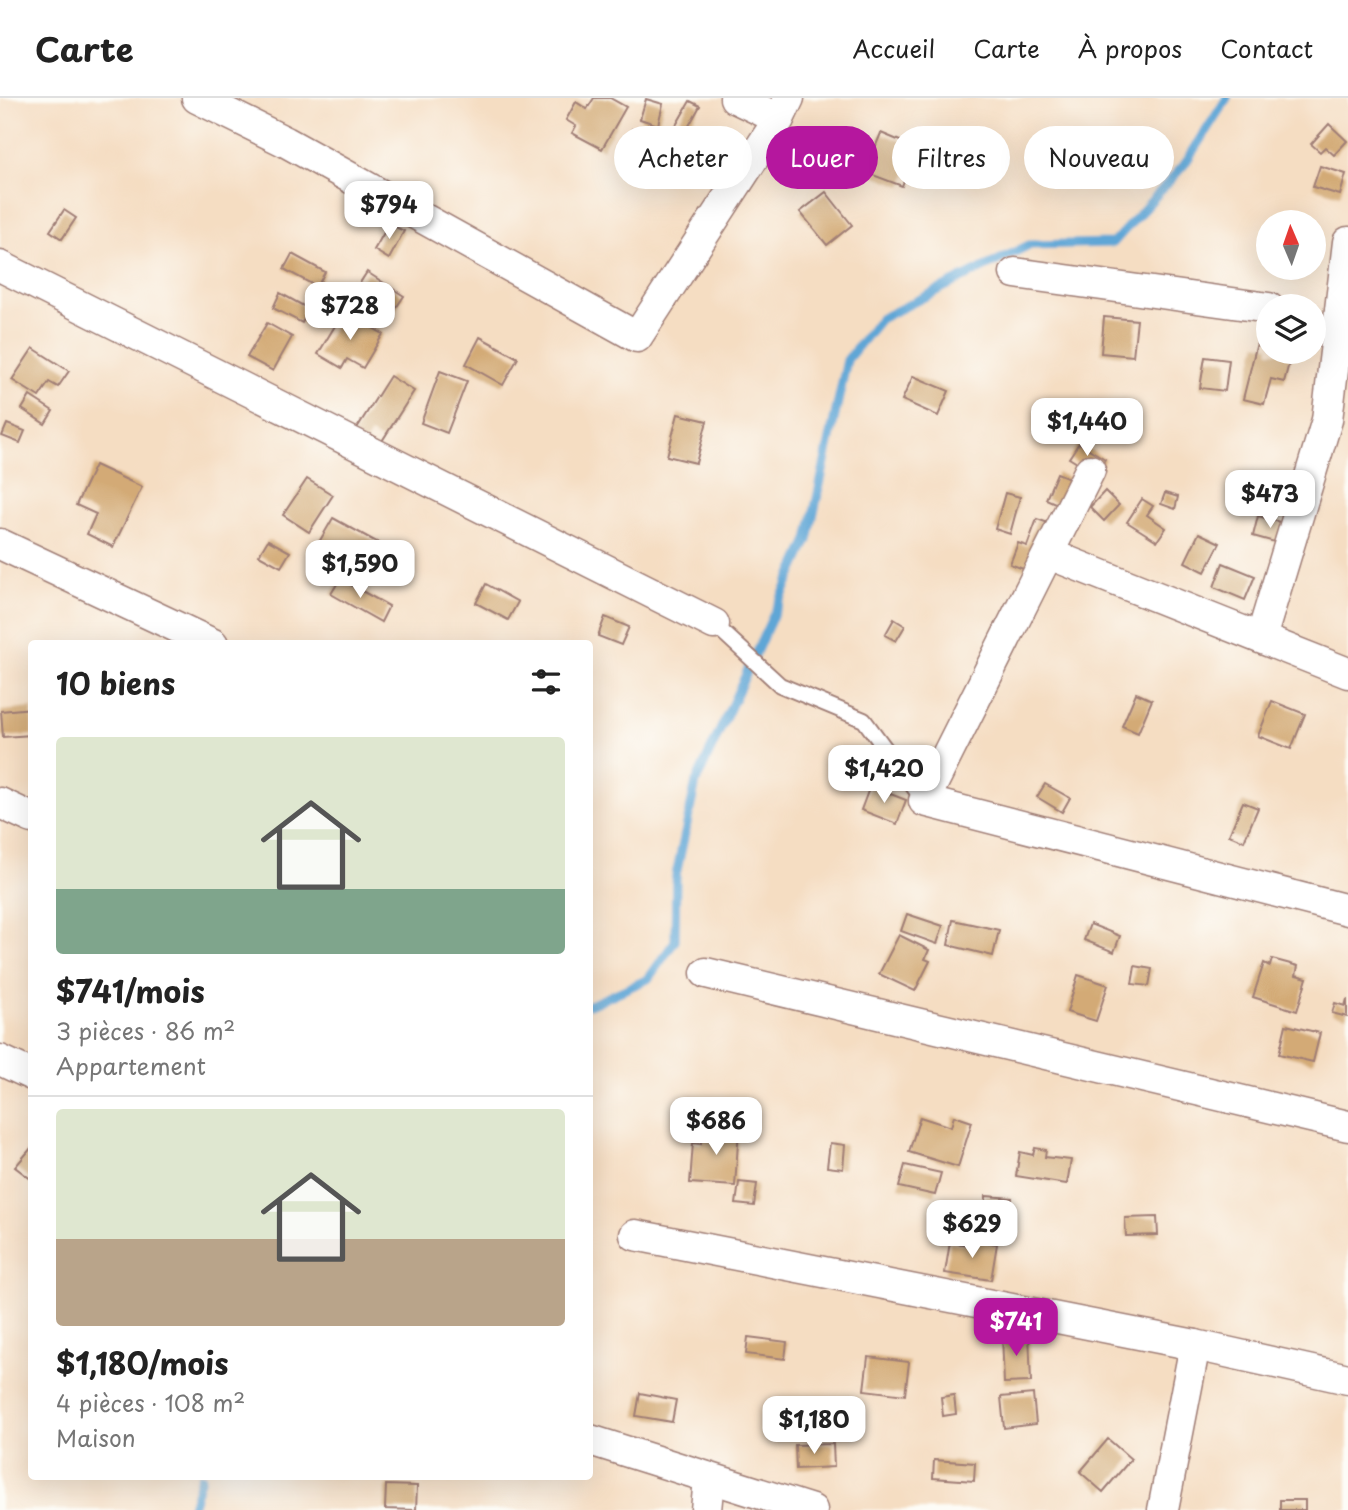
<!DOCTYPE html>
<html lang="fr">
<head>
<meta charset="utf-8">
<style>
  body { margin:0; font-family:"Playpen Sans",sans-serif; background:#f2f2f2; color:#222; height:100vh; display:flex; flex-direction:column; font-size:26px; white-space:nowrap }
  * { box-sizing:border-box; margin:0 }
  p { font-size:23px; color:#767676 }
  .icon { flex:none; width:38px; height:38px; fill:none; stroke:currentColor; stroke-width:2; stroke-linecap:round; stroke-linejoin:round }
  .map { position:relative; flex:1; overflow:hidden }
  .panel { position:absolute; left:28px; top:542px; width:565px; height:840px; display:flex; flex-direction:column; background:#fff; border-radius:7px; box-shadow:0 7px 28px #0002 }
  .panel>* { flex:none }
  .guide { position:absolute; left:614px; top:28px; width:628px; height:63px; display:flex; gap:14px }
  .needle { width:46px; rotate:358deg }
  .fabs { position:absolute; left:1256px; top:112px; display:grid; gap:14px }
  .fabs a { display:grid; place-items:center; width:70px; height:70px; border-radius:50%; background:#fff; box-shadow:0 7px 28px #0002; font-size:35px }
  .price { position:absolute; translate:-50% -60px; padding:0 16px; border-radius:14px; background:#fff; color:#222; font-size:23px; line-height:46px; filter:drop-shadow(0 2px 4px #0008) }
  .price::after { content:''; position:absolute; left:50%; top:42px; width:21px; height:16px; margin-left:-10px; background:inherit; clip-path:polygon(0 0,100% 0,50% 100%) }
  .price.active { background:#b5179e; color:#fff }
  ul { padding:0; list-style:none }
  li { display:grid; align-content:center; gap:14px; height:371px; padding:0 28px }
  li+li { border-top:2px solid #e0e0e0 }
  li span { display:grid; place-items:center; height:217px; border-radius:7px; color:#555 }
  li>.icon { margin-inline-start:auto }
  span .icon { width:126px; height:126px; fill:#fffc; stroke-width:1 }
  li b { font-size:30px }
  h2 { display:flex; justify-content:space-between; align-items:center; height:84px; padding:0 28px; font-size:30px }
  .pill { padding:0 24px; border-radius:32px; background:#fff; box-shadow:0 7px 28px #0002; font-size:24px; line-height:63px }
  .pill.active { background:#b5179e; color:#fff }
  header { display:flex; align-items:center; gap:42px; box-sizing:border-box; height:98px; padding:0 35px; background:#fff; border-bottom:2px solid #e0e0e0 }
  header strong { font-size:33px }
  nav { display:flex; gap:38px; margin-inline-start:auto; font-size:24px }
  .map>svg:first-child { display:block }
</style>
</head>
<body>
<header>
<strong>Carte</strong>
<nav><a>Accueil</a><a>Carte</a><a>À propos</a><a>Contact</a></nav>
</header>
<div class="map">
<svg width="1348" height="1412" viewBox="0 0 1348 1412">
  <rect width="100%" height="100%" fill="#fdfcf7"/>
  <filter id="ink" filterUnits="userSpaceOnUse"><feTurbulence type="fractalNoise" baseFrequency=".0143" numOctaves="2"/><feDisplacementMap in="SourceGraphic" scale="14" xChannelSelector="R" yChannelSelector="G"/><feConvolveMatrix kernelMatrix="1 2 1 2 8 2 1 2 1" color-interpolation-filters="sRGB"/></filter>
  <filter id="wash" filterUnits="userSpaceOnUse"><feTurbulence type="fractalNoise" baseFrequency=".00686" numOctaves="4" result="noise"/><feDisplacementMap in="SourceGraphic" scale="28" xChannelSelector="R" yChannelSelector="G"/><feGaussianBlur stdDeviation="1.57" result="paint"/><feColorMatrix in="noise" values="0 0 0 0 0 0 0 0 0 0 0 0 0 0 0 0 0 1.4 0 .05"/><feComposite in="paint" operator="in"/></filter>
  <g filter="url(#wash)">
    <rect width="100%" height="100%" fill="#f5ddc2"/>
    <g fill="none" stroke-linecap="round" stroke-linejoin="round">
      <g stroke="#5fa6d6" stroke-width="9">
        <path d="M590,907L648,881L675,843L676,777L696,684L808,442L847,262L880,221L1029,147L1113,145L1184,67L1227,0"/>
        <path d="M191,1412L201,1379"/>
      </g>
    </g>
    <g id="blocks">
      <g fill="#d3aa76">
        <path d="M594,0H610L626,9L602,51L572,35L576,28L566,22L576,4L587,11Z"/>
        <path d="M646,1L663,6L658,27L640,21Z"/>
        <path d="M690,3L700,8L685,35L675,29Z"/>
        <path d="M1329,26L1347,43L1334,57L1325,49L1320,54L1311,46Z"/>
        <path d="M632,31L664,47L650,75L618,58Z"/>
        <path d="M881,35L917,50L902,88L865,74Z"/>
        <path d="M1320,68L1346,76L1340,97L1313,89Z"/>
        <path d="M826,94L852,127L827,147L800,114Z"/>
        <path d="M64,112L76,120L62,141L50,133Z"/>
        <path d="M389,126L404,133L389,161L374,152Z"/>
        <path d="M292,156L325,174L317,189L284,171Z"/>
        <path d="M367,174L404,198L386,225L349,202Z"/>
        <path d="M280,195L309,211L302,225L273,210Z"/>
        <path d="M344,213L383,236L363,270L347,261L342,270L318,256Z"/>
        <path d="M1104,219L1137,222L1133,258L1101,255Z"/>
        <path d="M267,225L292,239L273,273L247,259Z"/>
        <path d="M480,239L518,260L503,287L466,266Z"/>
        <path d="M1257,245L1269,248V254H1292L1284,284L1271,281L1264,306L1243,301Z"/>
        <path d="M33,250L69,273L58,289L49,284L39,299L12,282Z"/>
        <path d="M1205,259L1229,262L1225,293L1200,290Z"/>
        <path d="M440,273L467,283L447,335L421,325Z"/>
        <path d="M390,278L414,293L382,343L371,336L365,345L352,338Z"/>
        <path d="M913,278L949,293L938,318L902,302Z"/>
        <path d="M30,298L53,313L45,326L22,311Z"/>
        <path d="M678,316L707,323L696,365L667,358Z"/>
        <path d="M7,326L25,333L20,345L2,338Z"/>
        <path d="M1079,345L1105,361L1095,376L1069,360Z"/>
        <path d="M95,367L142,389L113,449L87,436L96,416L76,407Z"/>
        <path d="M1057,375L1072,381L1080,416L1046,401Z"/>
        <path d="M307,381L333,397L309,434L283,417Z"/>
        <path d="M1105,393L1119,407L1104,423L1090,409Z"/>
        <path d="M1005,395L1020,399L1010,436L995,431Z"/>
        <path d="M1165,395L1178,399L1175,411L1161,406Z"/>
        <path d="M1142,401L1153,408L1147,417L1166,430L1157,443L1127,424Z"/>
        <path d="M1258,418L1287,426L1282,446L1253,438Z"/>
        <path d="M333,420L382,447L364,478L315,451Z"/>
        <path d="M1037,421L1057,428L1039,477L1010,466L1018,445L1027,448Z"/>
        <path d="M1199,435L1220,445L1205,474L1185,464Z"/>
        <path d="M268,442L290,454L281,469L259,457Z"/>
        <path d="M1223,465L1255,478L1245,502L1214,489Z"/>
        <path d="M340,481L389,508L381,524L331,496Z"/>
        <path d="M486,486L518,504L508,522L476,505Z"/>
        <path d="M605,519L629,529L621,547L598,538Z"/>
        <path d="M894,521L905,528L896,543L885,537Z"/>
        <path d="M1136,595L1152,602L1138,635L1122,628Z"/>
        <path d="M1272,603L1305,616L1291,651L1258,638Z"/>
        <path d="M32,610V637L3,639L1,613Z"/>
        <path d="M1045,686L1070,700L1062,714L1037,699Z"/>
        <path d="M870,688L906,702L897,726L861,712Z"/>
        <path d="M1243,704L1258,710L1244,743L1229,737Z"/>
        <path d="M907,816L943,828L937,846L901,833Z"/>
        <path d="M953,822L999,832L993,858L948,847Z"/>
        <path d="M1090,826L1120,838L1114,854L1084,842Z"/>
        <path d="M899,837L929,852L925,861L930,863L915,893L879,876Z"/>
        <path d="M1272,861L1298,868L1296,877L1307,880L1297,913L1253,899L1264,865L1270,868Z"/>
        <path d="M1135,868L1152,871L1149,888L1132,886Z"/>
        <path d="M1078,877L1108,887L1096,923L1067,914Z"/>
        <path d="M1347,901V919L1332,915L1335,905L1345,908Z"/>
        <path d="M1286,927L1320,935L1313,964L1279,956Z"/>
        <path d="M954,1018L972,1024L958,1069L909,1054L920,1019L951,1029Z"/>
        <path d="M702,1027L739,1030L735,1088L690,1085L693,1045L701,1046Z"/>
        <path d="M830,1045L845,1047L843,1071L827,1069Z"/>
        <path d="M32,1049V1082L15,1069Z"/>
        <path d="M1035,1050L1046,1052L1045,1059L1071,1062L1067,1086L1016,1078L1020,1054L1033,1057Z"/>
        <path d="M905,1067L941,1075L935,1097L899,1089Z"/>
        <path d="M739,1084L757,1086L754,1108L736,1106Z"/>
        <path d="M986,1098L1012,1100L1010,1132L984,1130Z"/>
        <path d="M1157,1119L1158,1137L1126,1138L1125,1120Z"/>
        <path d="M980,1143L997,1146L991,1182L945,1175L950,1144L968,1147Z"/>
        <path d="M1029,1235L1031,1284L1004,1285L1002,1236Z"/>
        <path d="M748,1239L787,1244L785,1261L746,1256Z"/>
        <path d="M868,1259L909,1264L905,1297L864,1292Z"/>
        <path d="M640,1295L676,1302L672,1324L636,1318Z"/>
        <path d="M1033,1296L1036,1326L1004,1330L1001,1299Z"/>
        <path d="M954,1297L956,1316L943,1318L941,1299Z"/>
        <path d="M1108,1341L1131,1361L1103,1394L1080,1374Z"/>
        <path d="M833,1346L834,1369L796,1371L795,1347Z"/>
        <path d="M934,1362L975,1365L974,1383L933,1380Z"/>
        <path d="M386,1387L417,1388L416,1412L385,1411Z"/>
        <rect x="1280" y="1402" width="25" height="10"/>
      </g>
    </g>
  </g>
  <g filter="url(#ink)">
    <use href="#blocks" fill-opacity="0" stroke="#a07e76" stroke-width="2"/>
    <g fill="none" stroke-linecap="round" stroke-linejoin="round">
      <defs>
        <path id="service" d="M714,526L780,587L864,622L924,703"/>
        <g id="minor">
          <path d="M197,0L286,44L637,239L779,21L789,0"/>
          <path d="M735,0L779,21"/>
          <path d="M0,168L714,526"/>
          <path d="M1015,175L1269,210"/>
          <path d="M1090,372L924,703L1348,812"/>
          <path d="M0,446L213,546"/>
          <path d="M1049,456L1348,575"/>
          <path d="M1261,540L1327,322L1348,144"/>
          <path d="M0,705L32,720"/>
          <path d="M706,875L1348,1028"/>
          <path d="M0,962L32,977"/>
          <path d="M635,1137L1195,1247L1348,1281"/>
          <path d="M590,1342L812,1412"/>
          <path d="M706,1412L709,1381"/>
          <path d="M1163,1412L1195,1247"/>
        </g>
      </defs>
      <use href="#service" stroke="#a07e76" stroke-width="18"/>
      <use href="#minor" stroke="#a07e76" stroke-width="33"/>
      <use href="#service" stroke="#fff" stroke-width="14"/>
      <use href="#minor" stroke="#fff" stroke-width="30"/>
    </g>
  </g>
</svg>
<div class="fabs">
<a><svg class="needle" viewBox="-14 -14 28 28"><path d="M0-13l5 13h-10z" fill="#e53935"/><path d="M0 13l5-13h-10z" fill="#767676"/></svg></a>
<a><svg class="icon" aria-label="layers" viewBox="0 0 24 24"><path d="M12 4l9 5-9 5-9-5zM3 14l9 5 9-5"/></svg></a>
</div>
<b class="price" style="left:389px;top:143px">$794</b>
<b class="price" style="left:350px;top:244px">$728</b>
<b class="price" style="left:1087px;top:360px">$1,440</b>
<b class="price" style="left:1270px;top:432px">$473</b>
<b class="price" style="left:360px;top:502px">$1,590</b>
<b class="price" style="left:884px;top:707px">$1,420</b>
<b class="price" style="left:716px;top:1059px">$686</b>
<b class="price" style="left:972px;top:1162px">$629</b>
<b class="price active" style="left:1016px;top:1260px">$741</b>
<b class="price" style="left:814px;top:1358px">$1,180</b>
<div class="guide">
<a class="pill">Acheter</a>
<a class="pill active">Louer</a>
<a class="pill">Filtres</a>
<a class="pill">Nouveau</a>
</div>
<section class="panel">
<h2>10 biens<svg class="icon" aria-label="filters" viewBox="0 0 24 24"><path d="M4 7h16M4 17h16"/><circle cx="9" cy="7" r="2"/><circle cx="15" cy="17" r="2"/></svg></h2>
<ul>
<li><span style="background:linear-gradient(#dfe7d0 70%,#7fa58c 0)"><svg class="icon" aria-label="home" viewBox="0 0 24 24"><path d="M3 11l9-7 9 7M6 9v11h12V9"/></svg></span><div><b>$741/mois</b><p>3 pièces · 86 m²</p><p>Appartement</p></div></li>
<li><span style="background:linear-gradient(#dfe7d0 60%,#b9a48a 0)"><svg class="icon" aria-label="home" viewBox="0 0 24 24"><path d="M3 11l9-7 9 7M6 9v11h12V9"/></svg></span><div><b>$1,180/mois</b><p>4 pièces · 108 m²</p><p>Maison</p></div></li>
</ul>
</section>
</div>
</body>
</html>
